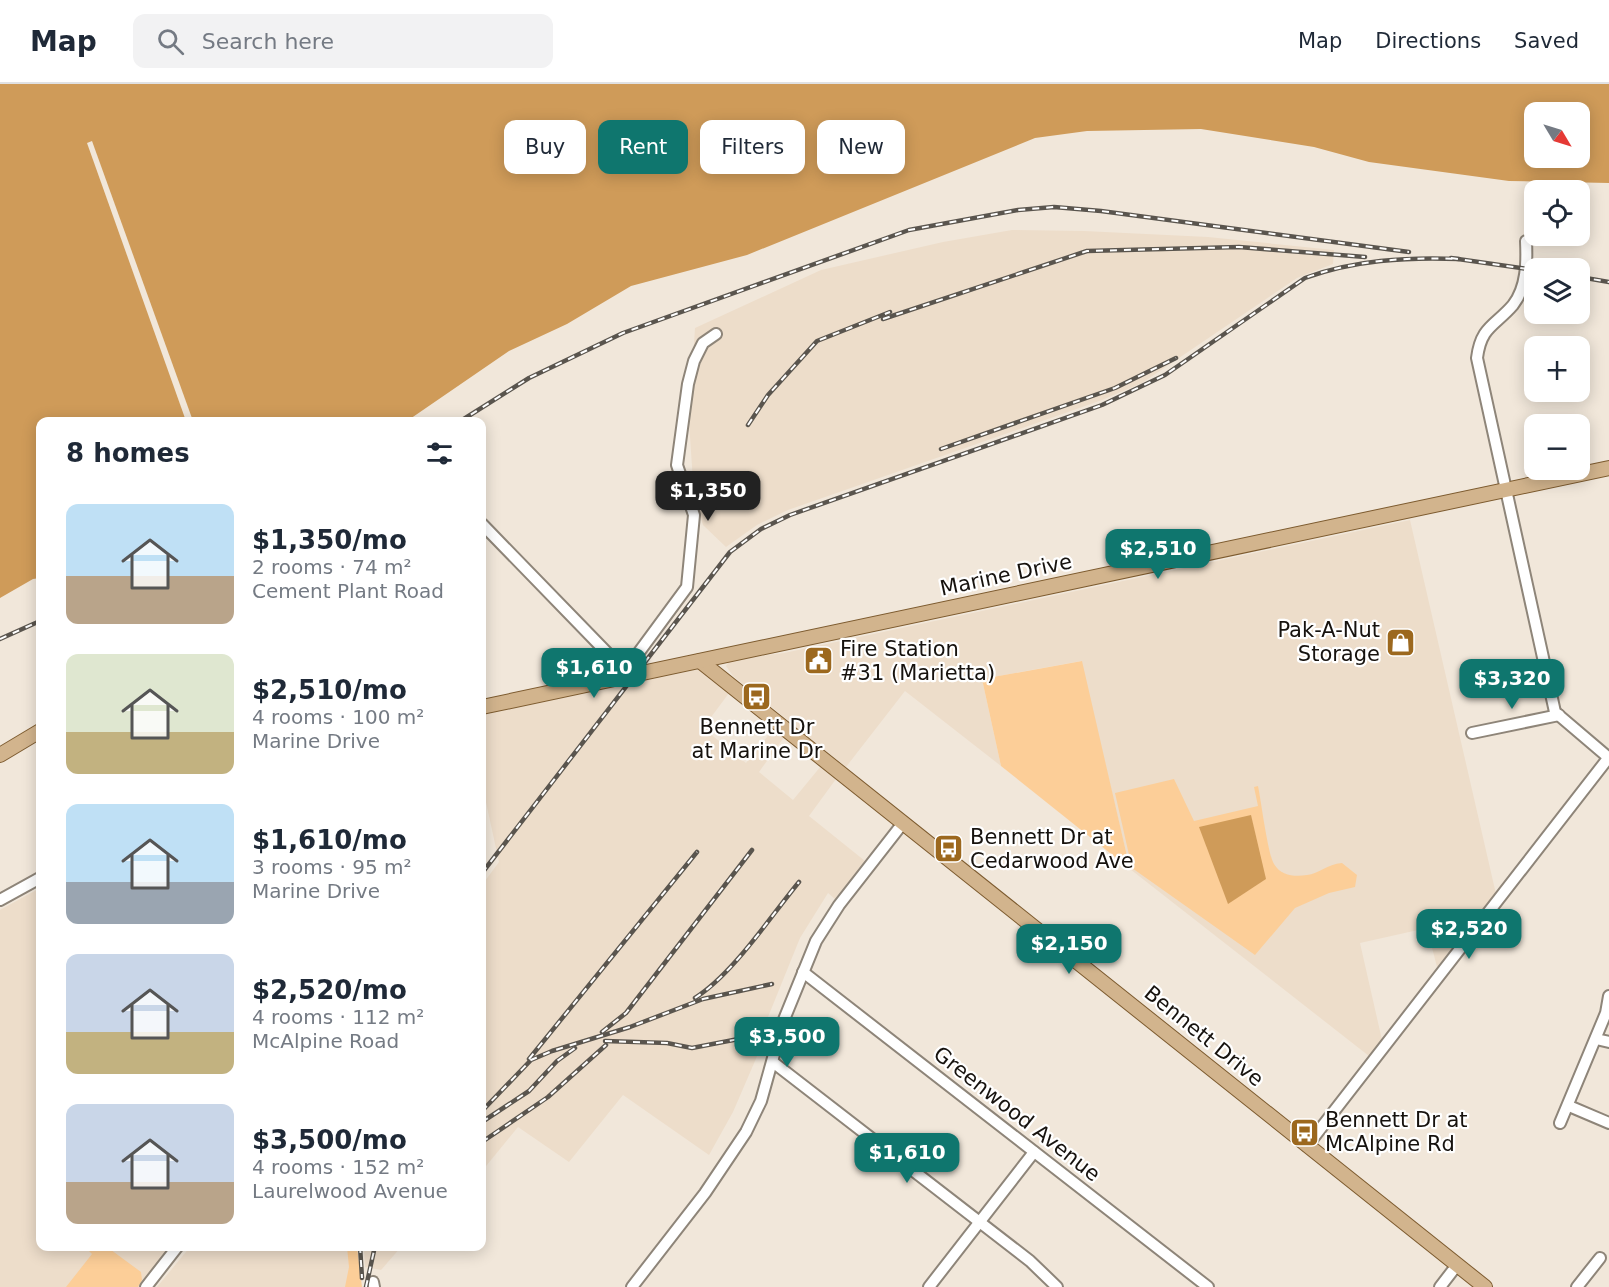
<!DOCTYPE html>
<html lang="en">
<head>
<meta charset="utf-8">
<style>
  body { margin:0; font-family:"DejaVu Sans",sans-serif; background:#f2f2f3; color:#1f2937; height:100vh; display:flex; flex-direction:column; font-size:22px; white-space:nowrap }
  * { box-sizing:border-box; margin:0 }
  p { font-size:20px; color:#747a83 }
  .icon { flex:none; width:33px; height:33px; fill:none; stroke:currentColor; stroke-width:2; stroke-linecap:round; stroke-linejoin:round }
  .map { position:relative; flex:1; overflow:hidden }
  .panel { position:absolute; left:36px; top:333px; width:450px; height:834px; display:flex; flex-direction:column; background:#fff; border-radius:12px; box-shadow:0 3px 15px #0003 }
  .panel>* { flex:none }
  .guide { position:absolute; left:504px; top:36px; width:570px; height:54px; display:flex; gap:12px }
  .needle { width:39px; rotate:128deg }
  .controls { position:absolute; left:1524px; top:18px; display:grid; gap:12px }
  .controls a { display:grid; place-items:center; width:66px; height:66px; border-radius:12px; background:#fff; box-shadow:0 3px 15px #0003; font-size:30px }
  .price { position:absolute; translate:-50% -51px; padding:0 14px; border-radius:12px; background:#0f766e; color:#fff; font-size:20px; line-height:39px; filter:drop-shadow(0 2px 3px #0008) }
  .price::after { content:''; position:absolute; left:50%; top:36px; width:18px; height:14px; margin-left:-9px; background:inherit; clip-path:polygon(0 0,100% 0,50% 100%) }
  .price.current { background:#222; color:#fff }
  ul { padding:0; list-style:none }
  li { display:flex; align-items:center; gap:18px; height:150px; padding:0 30px }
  li span { display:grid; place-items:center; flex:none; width:168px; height:120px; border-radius:12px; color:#555 }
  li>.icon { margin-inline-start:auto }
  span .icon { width:72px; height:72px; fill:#fffc; stroke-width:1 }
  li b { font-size:26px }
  h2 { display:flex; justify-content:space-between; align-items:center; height:72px; padding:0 30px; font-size:26px }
  .chip { padding:0 21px; border-radius:12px; background:#fff; box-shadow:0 3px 15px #0003; font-size:21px; line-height:54px }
  .chip.current { background:#0f766e; color:#fff }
  header { display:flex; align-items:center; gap:36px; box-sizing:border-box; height:84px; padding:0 30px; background:#fff; border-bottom:2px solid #e0e1e3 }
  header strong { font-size:28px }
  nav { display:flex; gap:33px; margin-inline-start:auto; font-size:21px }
  .search { width:420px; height:54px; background:#f2f2f3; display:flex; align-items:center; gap:15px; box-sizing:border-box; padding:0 21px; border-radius:12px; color:#747a83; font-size:22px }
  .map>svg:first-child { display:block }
</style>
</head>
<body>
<header>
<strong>Map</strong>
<div class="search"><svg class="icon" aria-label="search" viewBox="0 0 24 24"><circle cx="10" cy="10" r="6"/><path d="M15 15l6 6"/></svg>Search here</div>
<nav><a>Map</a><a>Directions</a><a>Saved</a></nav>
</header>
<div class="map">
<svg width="1609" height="1203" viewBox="0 0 1609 1203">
  <rect width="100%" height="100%" fill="#f1e7da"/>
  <g fill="#edddca">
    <path d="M1012,146L1084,147L1208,153L1334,166L1333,180L1297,194L1142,299L1102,316L788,426L757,441L726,463L703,441L694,412L689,338L695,244L821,186L943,158Z"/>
    <path d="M1410,436L1496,810L1437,883L1427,844L1360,859L1382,956L1369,972L1130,785L1081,577L982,595L1001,682L905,607L846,683L733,592L726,582L730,576L784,569Z"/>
    <path d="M699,585L729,609L703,644L746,679L775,643L785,652L759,688L793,716L821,682L836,695L809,732L865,777L835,815L828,809L800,854L768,933L758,970L733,1028L709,1071L623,1011L569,1078L518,1043L482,1087V801L499,778L484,709H482V631Z"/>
    <path d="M40,804V1162L171,1163L139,1203H0V826Z"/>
    <path d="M190,1163H348L351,1186L347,1203H157Z"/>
    <path d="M364,1163V1162L401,1163L381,1186L365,1183Z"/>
  </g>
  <g fill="#fcce98">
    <path d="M1082,577L1130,785L1001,682L982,595Z"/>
    <path d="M1174,695L1194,737L1258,722L1254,703L1258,702C1261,716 1268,771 1274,780C1281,792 1295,793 1307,791C1319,790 1327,780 1342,779L1357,791L1355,803L1329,809L1295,824L1255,871L1132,784L1115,709Z"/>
    <path d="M92,1163H107L141,1188L142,1196L138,1203H66L92,1170L88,1166Z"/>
    <path d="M347,1163H357L362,1203H345L349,1183Z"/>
  </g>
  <g fill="#cf9b59" fill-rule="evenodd">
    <path d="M0,0H1609V99L1509,97L1369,78L1314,63L1201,45L1087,47L1035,54L747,171L631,202L567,240L509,267L407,337L40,338V494L33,495L0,514ZM1534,28H1580V74H1534Z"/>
    <path d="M1251,731L1266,795L1228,820L1199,743Z"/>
  </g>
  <path fill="#f1e7da" d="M92,57L193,337H186L87,59Z"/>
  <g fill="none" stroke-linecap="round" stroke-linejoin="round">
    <defs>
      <g id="minor">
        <path d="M1526,157C1527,178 1527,203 1513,221C1495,242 1481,242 1477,274L1555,628L1609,674"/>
        <path d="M482,440L617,579L620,594"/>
        <path d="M620,594L687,503L694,431L677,381L688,300L694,277L703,259L716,250"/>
        <path d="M1472,649L1559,631"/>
        <path d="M0,816L40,794"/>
        <path d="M803,888L1208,1203"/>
        <path d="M1596,955L1609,958"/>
        <path d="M774,979L1030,1177L1057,1203"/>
        <path d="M1569,1022L1609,1039"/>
        <path d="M1560,1039L1606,929L1609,912"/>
        <path d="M1307,1062L1609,673"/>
        <path d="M373,1198L374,1203"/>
        <path d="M146,1203L178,1162"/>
        <path d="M632,1203L705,1109L746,1048L761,1017L783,938L816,857L839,821L903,739"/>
        <path d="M929,1203L1034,1068"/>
        <path d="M1440,1203L1457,1181"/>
        <path d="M1577,1203L1600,1174"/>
      </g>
      <g id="major">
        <path d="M700,577L1485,1203"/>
        <path d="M482,623L1609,384"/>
        <path d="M0,671L40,647"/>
      </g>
    </defs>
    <use href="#minor" stroke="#8e8579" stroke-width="14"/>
    <use href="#major" stroke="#7d5b2f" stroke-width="16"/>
    <use href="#minor" stroke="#fff" stroke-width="10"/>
    <use href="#major" stroke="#d2b48d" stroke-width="14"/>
    <defs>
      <g id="rail">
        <path d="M1451,174L1534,186"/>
        <path d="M1580,193L1609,198"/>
        <path d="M883,235L1087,167L1239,163L1365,173"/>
        <path d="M459,338L529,294L623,249L909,146L1018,126L1054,123L1101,127L1409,168"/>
        <path d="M748,341L768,311L817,257L890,228"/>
        <path d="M941,365L1115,304L1176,274"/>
        <path d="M0,555L40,537"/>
        <path d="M482,789L730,468L761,445L790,431L1102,321L1165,291L1305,194C1354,176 1406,173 1459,175"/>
        <path d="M695,914C733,890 770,833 799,798"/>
        <path d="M602,948L626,929L752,766"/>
        <path d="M605,957L667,959L692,964L754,952"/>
        <path d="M529,975L697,768"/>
        <path d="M482,1027L531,976L552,967L630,943L703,915L772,900"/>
        <path d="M482,1038L529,1007L557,977L575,964"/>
        <path d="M482,1058L548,1013L606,961"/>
        <path d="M360,1162L362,1194"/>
        <path d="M366,1203L375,1162"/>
      </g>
    </defs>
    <use href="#rail" stroke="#5a554e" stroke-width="4.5"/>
    <use href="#rail" stroke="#fff" stroke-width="2" stroke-dasharray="7" stroke-linecap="butt"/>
  </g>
  <defs>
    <symbol id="shop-square" viewBox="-11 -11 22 22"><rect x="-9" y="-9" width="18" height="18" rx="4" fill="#9c681e" stroke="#fff"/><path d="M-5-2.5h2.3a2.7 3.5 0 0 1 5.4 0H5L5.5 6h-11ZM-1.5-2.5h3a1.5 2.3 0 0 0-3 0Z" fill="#fff"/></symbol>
    <symbol id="civic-square" viewBox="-11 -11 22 22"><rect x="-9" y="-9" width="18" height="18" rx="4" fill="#9c681e" stroke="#fff"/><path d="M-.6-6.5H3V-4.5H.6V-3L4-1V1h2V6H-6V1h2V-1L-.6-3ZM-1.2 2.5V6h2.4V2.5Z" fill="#fff"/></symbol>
    <symbol id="bus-square" viewBox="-11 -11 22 22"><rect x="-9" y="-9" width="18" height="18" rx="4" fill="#9c681e" stroke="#fff"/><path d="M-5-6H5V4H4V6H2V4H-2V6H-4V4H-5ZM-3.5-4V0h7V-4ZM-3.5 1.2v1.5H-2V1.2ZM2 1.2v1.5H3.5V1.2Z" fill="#fff"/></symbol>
  </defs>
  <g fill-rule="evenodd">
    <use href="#shop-square" x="1384" y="542" width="33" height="33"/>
    <use href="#civic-square" x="802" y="560" width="33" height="33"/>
    <use href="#bus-square" x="740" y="596" width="33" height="33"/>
    <use href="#bus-square" x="932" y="748" width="33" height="33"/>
    <use href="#bus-square" x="1288" y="1032" width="33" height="33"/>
  </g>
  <g text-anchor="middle" stroke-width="4.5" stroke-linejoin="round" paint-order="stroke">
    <g font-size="21" fill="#16120e" stroke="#fff">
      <text transform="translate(1006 491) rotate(-12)" y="7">Marine Drive</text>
      <text transform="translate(1204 952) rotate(39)" y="7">Bennett Drive</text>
      <text transform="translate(1017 1030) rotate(38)" y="7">Greenwood Avenue</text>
    </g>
    <g font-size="21" fill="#16120e" stroke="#fff" text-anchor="start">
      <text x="1380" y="553" text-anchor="end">Pak-A-Nut<tspan x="1380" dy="24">Storage</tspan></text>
      <text x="840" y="572">Fire Station<tspan x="840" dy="24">#31 (Marietta)</tspan></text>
      <text x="757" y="650" text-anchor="middle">Bennett Dr<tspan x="757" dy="24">at Marine Dr</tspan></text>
      <text x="970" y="760">Bennett Dr at<tspan x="970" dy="24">Cedarwood Ave</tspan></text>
      <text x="1325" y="1043">Bennett Dr at<tspan x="1325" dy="24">McAlpine Rd</tspan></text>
    </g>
  </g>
</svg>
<div class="controls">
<a><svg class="needle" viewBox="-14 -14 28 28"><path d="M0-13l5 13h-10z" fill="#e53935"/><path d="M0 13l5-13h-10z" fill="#747a83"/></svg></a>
<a><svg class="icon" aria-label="locate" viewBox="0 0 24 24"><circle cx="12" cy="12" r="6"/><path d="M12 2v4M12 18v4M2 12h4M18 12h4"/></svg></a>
<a><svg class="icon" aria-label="layers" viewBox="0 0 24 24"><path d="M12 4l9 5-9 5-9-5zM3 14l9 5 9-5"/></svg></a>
<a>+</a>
<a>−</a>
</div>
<b class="price current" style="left:708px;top:438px">$1,350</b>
<b class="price" style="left:1158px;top:496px">$2,510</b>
<b class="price" style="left:594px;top:615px">$1,610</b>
<b class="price" style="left:1512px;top:626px">$3,320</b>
<b class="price" style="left:1469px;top:876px">$2,520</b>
<b class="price" style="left:1069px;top:891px">$2,150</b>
<b class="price" style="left:787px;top:984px">$3,500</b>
<b class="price" style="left:907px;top:1100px">$1,610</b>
<div class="guide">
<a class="chip">Buy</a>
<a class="chip current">Rent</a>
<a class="chip">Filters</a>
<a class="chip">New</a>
</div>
<section class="panel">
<h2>8 homes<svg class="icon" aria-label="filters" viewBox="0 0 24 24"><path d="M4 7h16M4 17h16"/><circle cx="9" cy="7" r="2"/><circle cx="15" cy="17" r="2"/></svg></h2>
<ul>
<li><span style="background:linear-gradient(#bfe0f5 60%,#b9a48a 0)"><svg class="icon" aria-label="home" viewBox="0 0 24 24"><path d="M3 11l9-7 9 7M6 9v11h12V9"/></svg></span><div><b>$1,350/mo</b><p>2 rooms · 74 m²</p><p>Cement Plant Road</p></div></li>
<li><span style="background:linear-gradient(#dfe7d0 65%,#c2b280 0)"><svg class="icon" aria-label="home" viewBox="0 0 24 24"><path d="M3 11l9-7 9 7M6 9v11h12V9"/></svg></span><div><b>$2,510/mo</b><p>4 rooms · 100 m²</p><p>Marine Drive</p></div></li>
<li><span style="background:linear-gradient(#bfe0f5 65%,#9aa5b1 0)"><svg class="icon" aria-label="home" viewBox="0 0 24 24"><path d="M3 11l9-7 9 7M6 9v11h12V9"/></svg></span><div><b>$1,610/mo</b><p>3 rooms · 95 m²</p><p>Marine Drive</p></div></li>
<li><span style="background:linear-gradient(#c9d6e8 65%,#c2b280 0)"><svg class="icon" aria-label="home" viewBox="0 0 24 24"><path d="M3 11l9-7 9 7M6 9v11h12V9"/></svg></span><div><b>$2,520/mo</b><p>4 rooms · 112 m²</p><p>McAlpine Road</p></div></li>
<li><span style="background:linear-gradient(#c9d6e8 65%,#b9a48a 0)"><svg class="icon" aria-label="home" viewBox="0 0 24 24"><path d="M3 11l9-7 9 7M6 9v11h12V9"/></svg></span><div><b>$3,500/mo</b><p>4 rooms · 152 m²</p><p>Laurelwood Avenue</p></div></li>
</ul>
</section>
</div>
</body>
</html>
